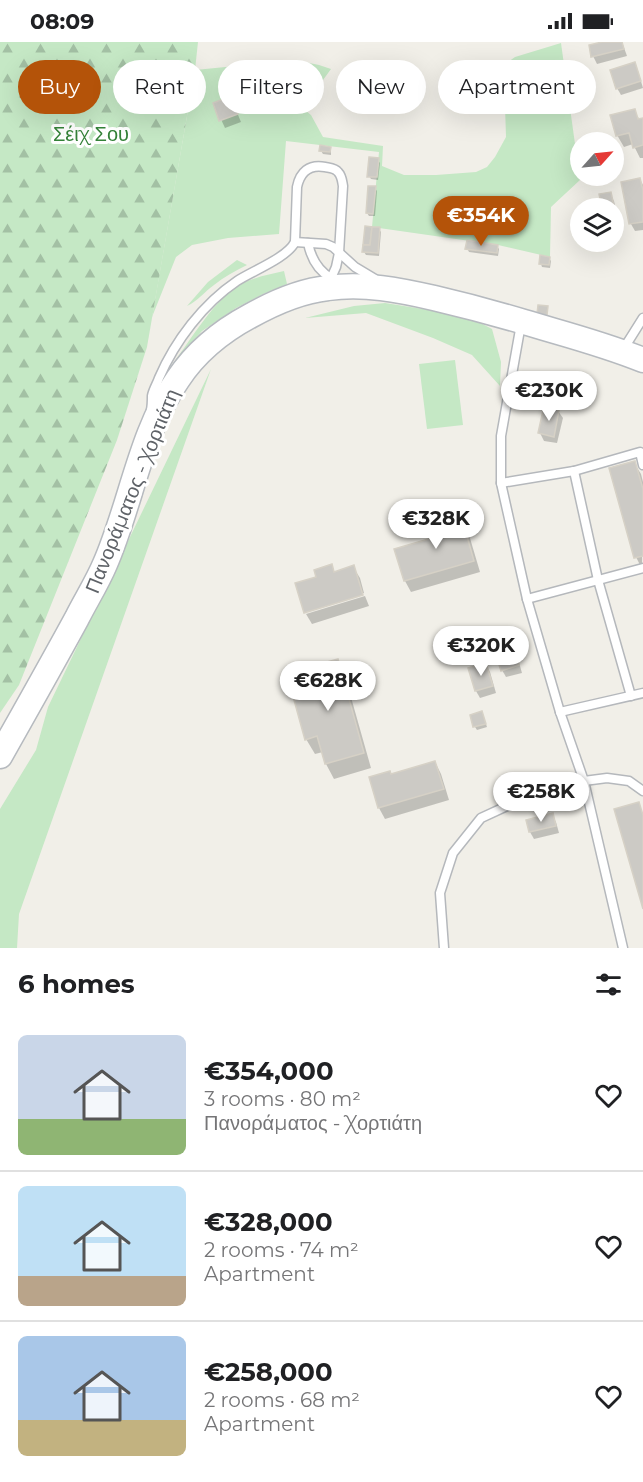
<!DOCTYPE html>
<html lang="en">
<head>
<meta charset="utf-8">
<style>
  body { margin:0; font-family:Montserrat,sans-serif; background:#f2f2f2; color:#202124; height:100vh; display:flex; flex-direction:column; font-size:22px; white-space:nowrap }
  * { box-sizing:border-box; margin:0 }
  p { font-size:20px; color:#757577 }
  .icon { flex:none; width:33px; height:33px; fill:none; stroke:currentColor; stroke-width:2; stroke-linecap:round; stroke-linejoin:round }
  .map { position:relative; height:906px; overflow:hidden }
  .drawer { display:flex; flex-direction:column; background:#fff; flex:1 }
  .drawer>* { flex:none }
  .top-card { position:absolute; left:18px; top:18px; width:608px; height:54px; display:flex; gap:12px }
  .needle { width:39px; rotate:63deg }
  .buttons { position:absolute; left:570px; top:90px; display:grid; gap:12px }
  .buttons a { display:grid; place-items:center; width:54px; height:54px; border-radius:50%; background:#fff; box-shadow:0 6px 24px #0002; font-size:30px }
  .price { position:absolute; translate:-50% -51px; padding:0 14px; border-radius:21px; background:#fff; color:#222; font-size:20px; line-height:39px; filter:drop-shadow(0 2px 3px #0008) }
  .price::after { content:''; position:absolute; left:50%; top:36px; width:18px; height:14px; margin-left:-9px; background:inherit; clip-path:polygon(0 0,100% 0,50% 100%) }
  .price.current { background:#b45309; color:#fff }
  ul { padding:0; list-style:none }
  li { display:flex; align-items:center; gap:18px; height:150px; padding:0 18px }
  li+li { border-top:2px solid #e0e0e0 }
  li span { display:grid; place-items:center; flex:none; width:168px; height:120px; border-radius:9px; color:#555 }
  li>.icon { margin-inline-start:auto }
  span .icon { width:72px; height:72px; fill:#fffc; stroke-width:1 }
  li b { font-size:26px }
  h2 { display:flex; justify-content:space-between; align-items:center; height:72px; padding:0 18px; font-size:26px }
  .pill { padding:0 21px; border-radius:27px; background:#fff; box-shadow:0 6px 24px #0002; font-size:21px; line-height:54px }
  .pill.current { background:#b45309; color:#fff }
  .status { display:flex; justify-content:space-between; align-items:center; height:42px; padding:0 30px; background:#fff; direction:ltr }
  .status svg { height:16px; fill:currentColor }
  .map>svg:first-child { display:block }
</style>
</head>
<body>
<div class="status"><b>08:09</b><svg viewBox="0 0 49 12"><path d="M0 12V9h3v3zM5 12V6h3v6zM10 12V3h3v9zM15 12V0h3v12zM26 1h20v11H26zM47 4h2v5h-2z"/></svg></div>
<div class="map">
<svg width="643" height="906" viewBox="0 0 643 906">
  <defs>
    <pattern id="forest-firs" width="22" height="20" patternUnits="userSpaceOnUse" patternTransform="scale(1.5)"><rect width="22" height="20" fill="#c5e8c5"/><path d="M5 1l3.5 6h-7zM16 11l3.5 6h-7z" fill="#a3c0a4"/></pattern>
  </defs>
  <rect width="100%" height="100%" fill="#f1efe8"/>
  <g fill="#c5e8c5">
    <path d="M561,1L580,138L551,165L550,215L498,203L372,185L379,110L286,99L279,192L228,196L192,203L176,215L152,275L195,28L295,18L319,23L331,27L323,38L301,52L296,61L311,73L323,95L383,104L382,124L404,133H436L476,130L487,125L495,115L506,95L504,33L505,22L515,15Z"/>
    <path d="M237,218L247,223C235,229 224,235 214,243C204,250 198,259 187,264L208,240Z"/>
    <path d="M284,229L287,242L263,252L236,266L202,289L172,323C190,299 216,254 243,241C256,235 270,232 284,229Z"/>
    <path d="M385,261L429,268L471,276L492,287L501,320L500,344L472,313L433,296L366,271L305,276L354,264Z"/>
    <path d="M455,318L463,383L427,387L419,322Z"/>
    <path d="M211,327L19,872L17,906H0V767L36,708L48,665Z"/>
  </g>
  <path fill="url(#forest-firs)" d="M0,0H198L195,28L147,305L117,398L19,643L0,671Z"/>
  <g fill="#0003">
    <path d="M608,0H622L627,14L597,22L593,14Z"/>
    <path d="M634,22L638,29L643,46L621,53L617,46Z"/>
    <path d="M231,56L241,80L225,86L214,62Z"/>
    <path d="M634,69L640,78L643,77V116H640L633,102L624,105L617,93Z"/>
    <path d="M330,106L331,109V113L323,112L321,109Z"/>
    <path d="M378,118L380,121L378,138L371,137L369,134Z"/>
    <path d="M640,137L643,143V188L635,189L631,182L622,141Z"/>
    <path d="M375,146L377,149L375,174H369L367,171Z"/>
    <path d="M610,152L614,159L619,181L614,182V166H603L601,154Z"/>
    <path d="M366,186L379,187L381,190L379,214L366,213L364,210Z"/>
    <path d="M497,204L499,207L498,214L469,210L467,206Z"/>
    <path d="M549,216L551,219L550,226L542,225L541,222Z"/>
    <path d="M558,369L563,376L557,401L544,399L540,391Z"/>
    <path d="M634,421L641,432L643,440L642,527L636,515Z"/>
    <path d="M460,475L467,486L480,530L411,550L405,539L396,508L434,497Z"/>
    <path d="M331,524L335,531L353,525L360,536L364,551L306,569V571L296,542L318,536Z"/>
    <path d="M365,554L369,564L312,582L306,572Z"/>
    <path d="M514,610L518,617L522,631L506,635L502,628Z"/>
    <path d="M337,619L345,634L371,726L334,737L326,722L323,710L315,712L306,697L307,655Z"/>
    <path d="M486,623L490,630L496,651L480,656L476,649L470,627Z"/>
    <path d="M482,671L487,685L477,688L475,685Z"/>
    <path d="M435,720L441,732L449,758L385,777L379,766L391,733Z"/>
    <path d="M552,773L556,780L559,791L534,797L530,790L527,779Z"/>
  </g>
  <g fill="#cccac5" stroke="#d6d1c6" stroke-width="1.5">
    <path d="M602,0H622L624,7L591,15L589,3Z"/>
    <path d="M635,20L641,39L616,47L610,28Z"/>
    <path d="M231,54L238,72L219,79L213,61Z"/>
    <path d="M635,67L638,77L643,76V103L633,106L629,91L616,94L610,73Z"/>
    <path d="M320,103L331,105L330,110L319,109Z"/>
    <path d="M369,115L379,116L377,135H367Z"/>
    <path d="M640,136L643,148V180L629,182L621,140Z"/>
    <path d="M368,144H376L373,172L366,171Z"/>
    <path d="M611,150L616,174H614V166H602L599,152Z"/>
    <path d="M365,184L372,185L370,203H363Z"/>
    <path d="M372,185H380L378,211L362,210L363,203H370Z"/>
    <path d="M467,198L498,203L497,211L465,207Z"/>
    <path d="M540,213L550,215L549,223L539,222Z"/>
    <path d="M538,263L548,264L547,273L537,272Z"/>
    <path d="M544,364L559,368L554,395L538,391Z"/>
    <path d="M635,419L643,447V514L634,516L609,426Z"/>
    <path d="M461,473L474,519L404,539L394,507L432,496L428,482Z"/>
    <path d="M332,522L334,530L354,523L363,553L304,571L295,541L316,535L314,528Z"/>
    <path d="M515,608L519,623L501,629L496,613Z"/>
    <path d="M338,617L364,711L325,722L317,694L305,698L294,658L306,654L298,628Z"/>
    <path d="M486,621L493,644L475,649L468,626Z"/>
    <path d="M482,669L486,682L473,685L470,673Z"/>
    <path d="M435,719L444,747L378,766L369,735L390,729L391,732Z"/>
    <path d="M639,760L643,773V867L614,767Z"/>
    <path d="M553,771L556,784L529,790L526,778Z"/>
  </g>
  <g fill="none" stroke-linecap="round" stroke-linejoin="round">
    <defs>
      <g id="lane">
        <path d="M295,200L326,202L333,205L355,225L375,237"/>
        <path d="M308,201C311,216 317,228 331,236"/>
        <path d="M521,282L501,394V441L527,557L560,670L584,739L623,906"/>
        <path d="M626,303L643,276"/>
        <path d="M151,368C152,363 152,358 152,354C153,348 157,342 159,336C175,299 203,262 237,239C252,229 287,216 295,200L297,145C300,130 309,122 325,125C330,126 335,126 338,130C342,134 342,139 343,144L339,211L336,225L328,243"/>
        <path d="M574,429L598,538L631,654"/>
        <path d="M501,441L574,429L640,410L643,423"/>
        <path d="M527,557L643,526"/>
        <path d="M560,670L643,651"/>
        <path d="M444,906L440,851L453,811L481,776L533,752L584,739L607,736L629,739L643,749"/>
      </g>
      <path id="secondary" d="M0,714C26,668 52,622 77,576C86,558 97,541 105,522C131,463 140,391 178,337C196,310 222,289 250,274C275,260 300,249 328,246C364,241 399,248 434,256C464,263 494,271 524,280C564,292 604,302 643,318"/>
    </defs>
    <use href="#lane" stroke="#b5b8bc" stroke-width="11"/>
    <use href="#secondary" stroke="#b6babf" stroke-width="27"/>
    <use href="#lane" stroke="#fff" stroke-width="8"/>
    <use href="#secondary" stroke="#fff" stroke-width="24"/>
  </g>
  <g text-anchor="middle" stroke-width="6" stroke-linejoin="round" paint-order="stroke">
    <g font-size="20" fill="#348238" stroke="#fff">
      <text x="91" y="99">Σέιχ Σου</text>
    </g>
    <g font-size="20" fill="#5f6368" stroke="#fff">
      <text transform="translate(132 449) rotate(-68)" y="7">Πανοράματος - Χορτιάτη</text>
    </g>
  </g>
</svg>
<div class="buttons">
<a><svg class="needle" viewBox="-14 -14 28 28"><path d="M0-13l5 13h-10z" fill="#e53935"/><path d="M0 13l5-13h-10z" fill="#757577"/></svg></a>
<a><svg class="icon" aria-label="layers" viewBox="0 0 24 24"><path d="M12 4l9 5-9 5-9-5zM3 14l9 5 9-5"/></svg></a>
</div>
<b class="price current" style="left:481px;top:205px">€354K</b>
<b class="price" style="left:549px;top:380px">€230K</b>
<b class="price" style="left:436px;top:508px">€328K</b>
<b class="price" style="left:481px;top:635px">€320K</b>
<b class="price" style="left:328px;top:670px">€628K</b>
<b class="price" style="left:541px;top:781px">€258K</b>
<div class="top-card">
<a class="pill current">Buy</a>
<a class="pill">Rent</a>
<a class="pill">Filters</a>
<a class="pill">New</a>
<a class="pill">Apartment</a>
</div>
</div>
<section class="drawer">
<h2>6 homes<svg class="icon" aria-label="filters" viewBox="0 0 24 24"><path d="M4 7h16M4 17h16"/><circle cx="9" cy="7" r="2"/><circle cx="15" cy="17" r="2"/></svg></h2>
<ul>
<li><span style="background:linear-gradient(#c9d6e8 70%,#8fb573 0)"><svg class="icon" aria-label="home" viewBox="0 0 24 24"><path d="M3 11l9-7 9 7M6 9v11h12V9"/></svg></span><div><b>€354,000</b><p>3 rooms · 80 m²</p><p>Πανοράματος - Χορτιάτη</p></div><svg class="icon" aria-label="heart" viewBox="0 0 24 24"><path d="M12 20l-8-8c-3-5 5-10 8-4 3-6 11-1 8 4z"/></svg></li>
<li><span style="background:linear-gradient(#bfe0f5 75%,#b9a48a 0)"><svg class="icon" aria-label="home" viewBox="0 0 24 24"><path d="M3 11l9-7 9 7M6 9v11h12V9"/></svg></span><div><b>€328,000</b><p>2 rooms · 74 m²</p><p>Apartment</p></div><svg class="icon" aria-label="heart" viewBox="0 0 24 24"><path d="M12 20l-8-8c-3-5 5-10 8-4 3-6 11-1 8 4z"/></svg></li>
<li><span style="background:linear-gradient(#a9c7e8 70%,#c2b280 0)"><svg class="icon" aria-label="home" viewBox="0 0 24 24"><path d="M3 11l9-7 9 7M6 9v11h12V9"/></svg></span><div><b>€258,000</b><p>2 rooms · 68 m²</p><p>Apartment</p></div><svg class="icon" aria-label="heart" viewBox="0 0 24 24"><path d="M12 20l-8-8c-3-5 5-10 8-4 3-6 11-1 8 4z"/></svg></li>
</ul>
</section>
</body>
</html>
